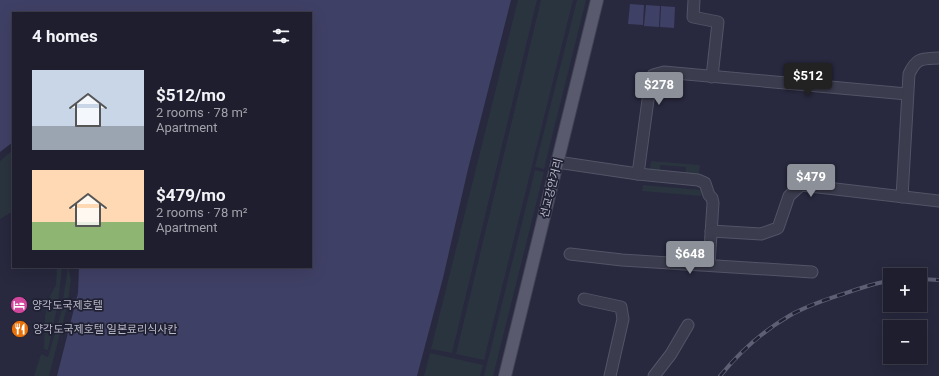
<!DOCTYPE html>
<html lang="en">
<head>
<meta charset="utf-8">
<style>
  body { margin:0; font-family:Roboto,"Noto Sans KR",sans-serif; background:#2b2b3a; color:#f1f3f6; height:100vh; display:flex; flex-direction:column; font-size:15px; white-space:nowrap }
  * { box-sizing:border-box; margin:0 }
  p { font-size:13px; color:#a1a2aa }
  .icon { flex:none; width:22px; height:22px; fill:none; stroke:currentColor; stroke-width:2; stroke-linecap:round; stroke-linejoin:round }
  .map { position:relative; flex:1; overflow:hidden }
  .side { position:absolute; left:12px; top:12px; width:300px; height:256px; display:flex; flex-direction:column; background:#1e1e2e; border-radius:0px; box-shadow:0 4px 16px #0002,0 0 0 1px #3c3c4a }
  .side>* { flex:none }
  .controls { position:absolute; left:883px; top:268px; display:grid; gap:8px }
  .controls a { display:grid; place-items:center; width:44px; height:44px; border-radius:0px; background:#1e1e2e; box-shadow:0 4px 16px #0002,0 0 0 1px #3c3c4a; font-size:20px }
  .price { position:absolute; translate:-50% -34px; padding:0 9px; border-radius:4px; background:#8c9099; color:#fff; font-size:13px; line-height:26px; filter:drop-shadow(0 1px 2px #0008) }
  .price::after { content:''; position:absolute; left:50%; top:24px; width:12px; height:9px; margin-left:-6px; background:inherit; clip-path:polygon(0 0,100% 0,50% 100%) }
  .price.on { background:#222; color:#fff }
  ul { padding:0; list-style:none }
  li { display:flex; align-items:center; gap:12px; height:100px; padding:0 20px }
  li span { display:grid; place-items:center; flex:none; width:112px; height:80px; border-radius:0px; color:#555 }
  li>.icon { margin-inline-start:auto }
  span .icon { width:48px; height:48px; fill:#fffc; stroke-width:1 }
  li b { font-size:17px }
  h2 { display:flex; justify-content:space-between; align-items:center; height:48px; padding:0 20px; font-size:17px }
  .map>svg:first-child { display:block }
</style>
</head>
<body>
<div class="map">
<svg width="939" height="376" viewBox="0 0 939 376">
  <rect width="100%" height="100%" fill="#28283e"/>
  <g fill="#2a343f">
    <path d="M518,0H537L452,353L431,349Z"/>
    <path d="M541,0H573L484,360L456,354Z"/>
    <path d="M577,0H586L544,169L535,167Z"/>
    <path d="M13,150V208L12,212L0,219V161Z"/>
    <path d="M651,161L700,165L699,174L686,173V167L660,165V170L650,169Z"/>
    <path d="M535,170L544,172L493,376H484Z"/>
    <path d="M643,185L702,190L701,196L642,191Z"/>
    <path d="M57,267L62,268L58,303L48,350L44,349L45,315L50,296L56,285Z"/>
    <path d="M68,267L71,280L67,307L49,376H34L41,354L48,357L61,313Z"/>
    <path d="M430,353L483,365L480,376H424Z"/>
  </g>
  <g fill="#3f4065">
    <path d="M0,0H511L468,169L443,278L417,376H57L78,293L79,267H311V13H13V142L0,152Z"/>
    <path d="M630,4L644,5L643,25L628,24Z"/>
    <path d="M646,5L660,6L659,27L644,26Z"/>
    <path d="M661,6L675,7L674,28L660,27Z"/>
  </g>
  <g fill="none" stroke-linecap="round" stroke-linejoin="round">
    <defs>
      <g id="minor">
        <path d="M694,0L693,17L718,22L712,77"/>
        <path d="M557,162L638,174L698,180L705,183L709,195L712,198L713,203L709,265"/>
        <path d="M638,174L650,85L653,75L664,72L907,94"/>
        <path d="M902,197L909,74C917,57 922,59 939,58"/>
        <path d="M711,231L761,234L778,228L789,196L801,185L939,201"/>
        <path d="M570,254L622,260L812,272"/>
        <path d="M584,299L621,307L623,319L610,376"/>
        <path d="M654,376L671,354L688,325"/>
      </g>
      <path id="major" d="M505,376L597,0"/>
    </defs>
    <use href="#minor" stroke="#535466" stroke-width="13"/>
    <use href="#major" stroke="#424254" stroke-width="14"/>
    <use href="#minor" stroke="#3b3c4e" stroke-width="11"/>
    <use href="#major" stroke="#5a5a6e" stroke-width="12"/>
    <defs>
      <g id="rail">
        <path d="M920,279L939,280"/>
        <path d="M720,376C739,353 763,331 789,316C806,306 825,300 843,294C858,289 874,283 890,281"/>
      </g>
    </defs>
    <use href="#rail" stroke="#5e5e75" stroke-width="4"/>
    <use href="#rail" stroke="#202133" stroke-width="2.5" stroke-dasharray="8" stroke-linecap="butt"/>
  </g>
  <defs>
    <symbol id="hotel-disc" viewBox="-11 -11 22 22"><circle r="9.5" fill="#d1479c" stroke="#202133"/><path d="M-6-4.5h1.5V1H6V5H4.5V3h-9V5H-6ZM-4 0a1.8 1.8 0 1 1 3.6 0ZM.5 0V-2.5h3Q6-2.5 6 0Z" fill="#fff"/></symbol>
    <symbol id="restaurant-disc" viewBox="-11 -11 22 22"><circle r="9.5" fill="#e8710a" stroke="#202133"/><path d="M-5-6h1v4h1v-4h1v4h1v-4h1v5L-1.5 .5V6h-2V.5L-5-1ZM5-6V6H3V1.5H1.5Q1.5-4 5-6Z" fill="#fff"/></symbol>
  </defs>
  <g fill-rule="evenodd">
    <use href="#hotel-disc" x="9" y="295" width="20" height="20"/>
    <use href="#restaurant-disc" x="10" y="319" width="20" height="20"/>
  </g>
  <g text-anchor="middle" stroke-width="3.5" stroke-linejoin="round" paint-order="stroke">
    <g font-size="11" fill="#b8b8c9" stroke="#202133">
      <text transform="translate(551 188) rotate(-76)" y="4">선교강안거리</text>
    </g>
    <g font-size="11" fill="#b8b8c9" stroke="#202133" text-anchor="start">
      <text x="32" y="309">양각도국제호텔</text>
      <text x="33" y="333">양각도국제호텔 일본료리식사칸</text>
    </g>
  </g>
</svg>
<div class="controls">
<a>+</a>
<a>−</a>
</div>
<b class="price on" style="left:808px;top:97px">$512</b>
<b class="price" style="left:659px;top:106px">$278</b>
<b class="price" style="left:811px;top:198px">$479</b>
<b class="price" style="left:690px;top:275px">$648</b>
<section class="side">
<h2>4 homes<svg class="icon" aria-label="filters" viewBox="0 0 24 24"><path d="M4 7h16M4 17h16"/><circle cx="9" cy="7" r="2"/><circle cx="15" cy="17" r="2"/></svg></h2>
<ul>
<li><span style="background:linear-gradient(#c9d6e8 70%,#9aa5b1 0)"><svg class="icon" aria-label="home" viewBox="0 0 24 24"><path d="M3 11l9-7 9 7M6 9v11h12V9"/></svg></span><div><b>$512/mo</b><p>2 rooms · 78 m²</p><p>Apartment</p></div></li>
<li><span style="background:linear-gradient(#ffd9b3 65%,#8fb573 0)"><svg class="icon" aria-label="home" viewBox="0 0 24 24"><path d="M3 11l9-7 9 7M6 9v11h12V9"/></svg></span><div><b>$479/mo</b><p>2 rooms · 78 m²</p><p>Apartment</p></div></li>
</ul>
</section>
</div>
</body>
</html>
